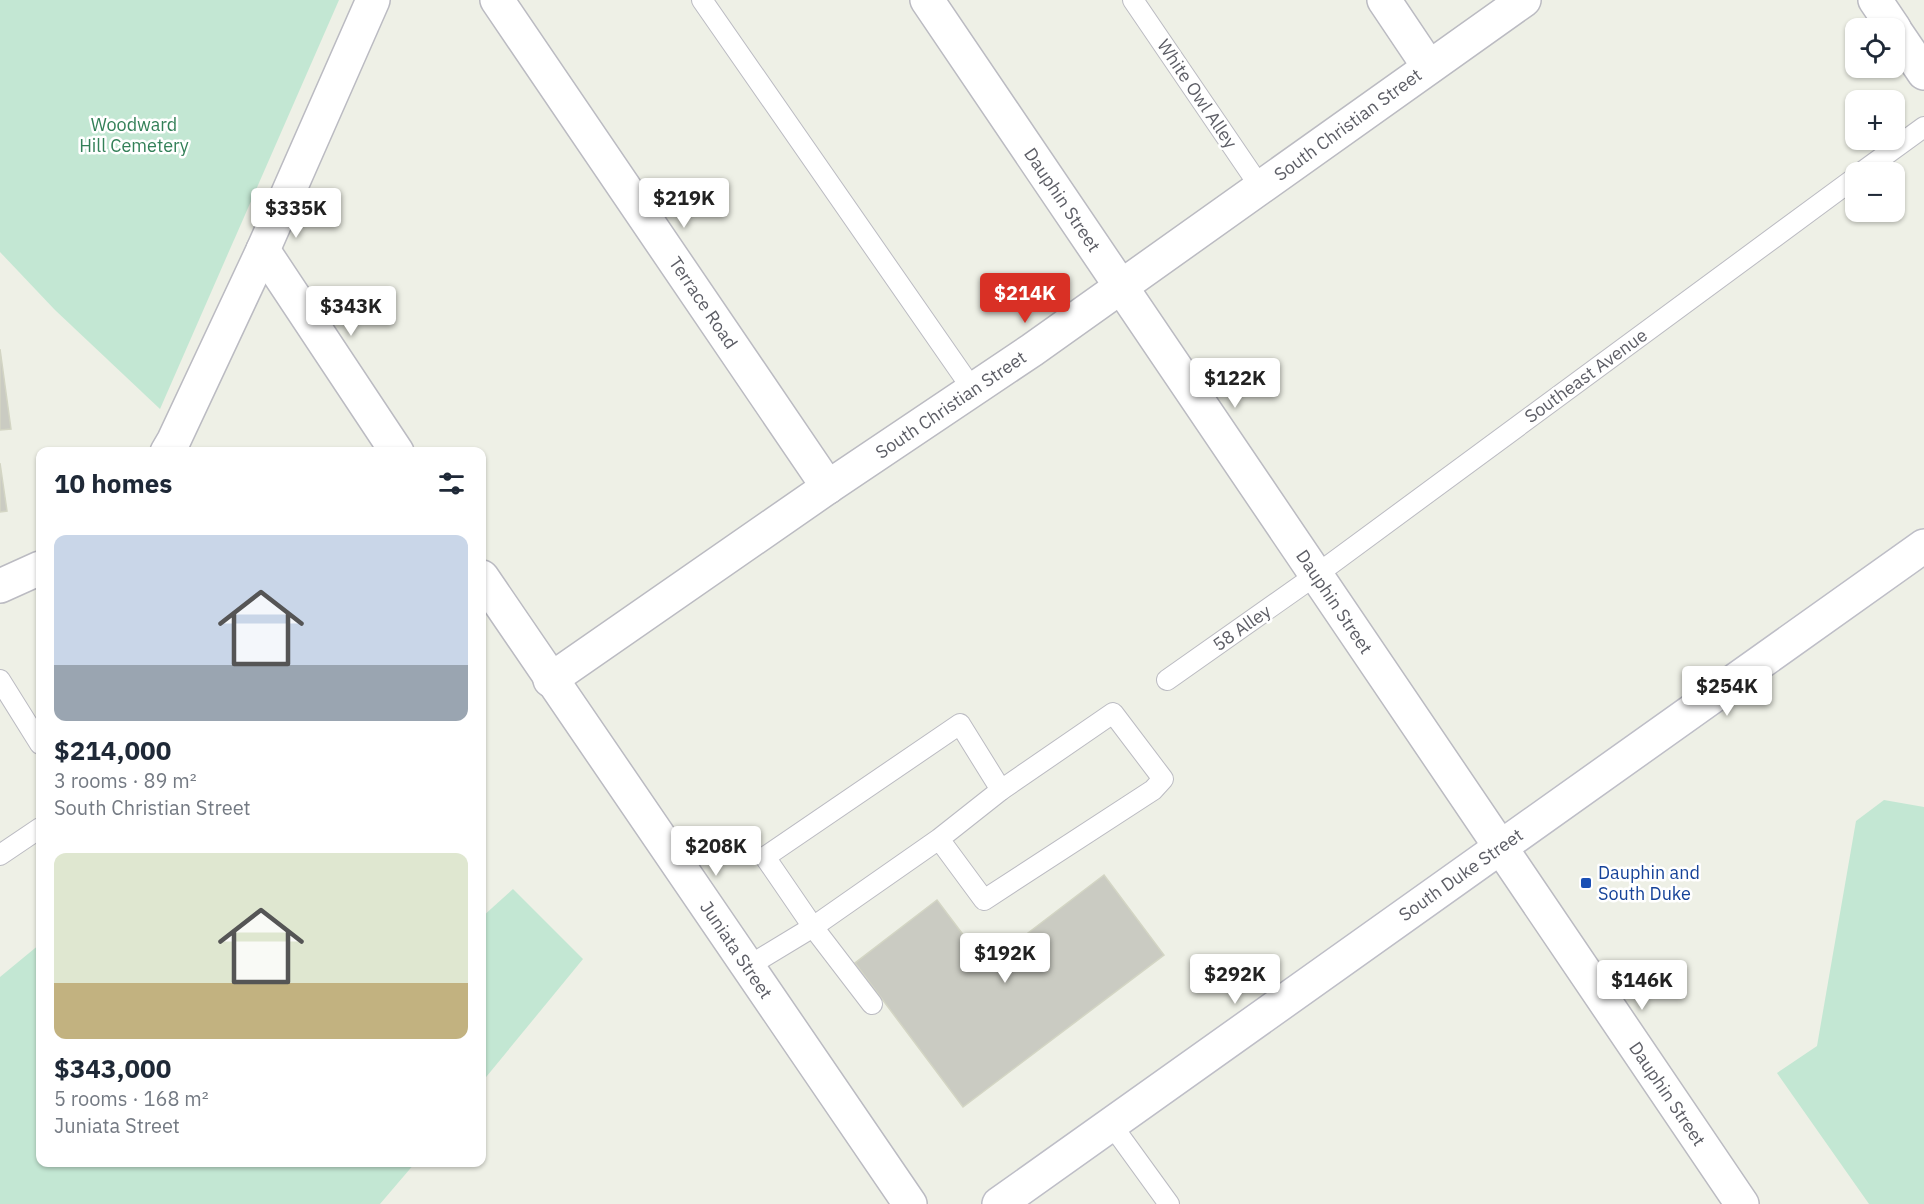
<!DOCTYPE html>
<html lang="en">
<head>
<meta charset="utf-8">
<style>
  body { margin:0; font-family:"IBM Plex Sans",sans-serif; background:#f2f2f3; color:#1f2937; height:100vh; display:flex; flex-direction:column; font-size:22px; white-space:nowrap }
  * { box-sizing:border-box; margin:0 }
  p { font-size:20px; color:#747a83 }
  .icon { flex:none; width:33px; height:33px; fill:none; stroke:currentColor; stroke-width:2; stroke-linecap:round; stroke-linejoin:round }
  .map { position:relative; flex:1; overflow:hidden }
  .panel { position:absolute; left:36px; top:447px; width:450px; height:720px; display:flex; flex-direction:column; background:#fff; border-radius:12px; box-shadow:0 2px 4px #0004 }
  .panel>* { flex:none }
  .fabs { position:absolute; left:1845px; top:18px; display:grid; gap:12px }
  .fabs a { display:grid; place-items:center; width:60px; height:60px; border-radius:12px; background:#fff; box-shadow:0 2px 4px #0004; font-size:30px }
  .price { position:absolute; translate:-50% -51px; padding:0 14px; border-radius:6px; background:#fff; color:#222; font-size:20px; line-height:39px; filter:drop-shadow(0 2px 3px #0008) }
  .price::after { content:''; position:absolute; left:50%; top:36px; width:18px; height:14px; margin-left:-9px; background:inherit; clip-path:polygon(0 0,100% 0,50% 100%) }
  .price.current { background:#d93025; color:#fff }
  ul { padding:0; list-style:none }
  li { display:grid; align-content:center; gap:12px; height:318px; padding:0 18px }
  li span { display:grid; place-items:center; height:186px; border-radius:12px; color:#555 }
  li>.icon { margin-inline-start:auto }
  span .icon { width:108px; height:108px; fill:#fffc; stroke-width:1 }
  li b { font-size:26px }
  h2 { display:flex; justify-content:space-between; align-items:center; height:72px; padding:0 18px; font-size:26px }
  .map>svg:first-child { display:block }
</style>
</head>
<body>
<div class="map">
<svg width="1924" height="1204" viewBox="0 0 1924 1204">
  <rect width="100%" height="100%" fill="#eef0e6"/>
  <g fill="#c3e7d3">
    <path d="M0,0H339L160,409L55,310L0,252Z"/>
    <path d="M1884,800L1924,807V1204H1869L1777,1073L1817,1046L1856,821Z"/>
    <path d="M513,889L583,959L482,1082V917Z"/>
    <path d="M40,944V1162L415,1163L380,1204H0V977Z"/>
  </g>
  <g fill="#cacbc2" stroke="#d3d5c4" stroke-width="1.5">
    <path d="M0,349L11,429L0,430Z"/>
    <path d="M0,463L7,511L0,512Z"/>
    <path d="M1104,875L1164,955L963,1107L855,963L937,900L986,965Z"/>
  </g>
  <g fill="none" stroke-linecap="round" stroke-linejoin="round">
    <defs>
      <g id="lane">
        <path d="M702,0L973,390"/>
        <path d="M1133,0L1261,188"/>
        <path d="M1862,172L1924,127"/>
        <path d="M0,680L40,744"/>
        <path d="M1167,680L1316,575L1856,177"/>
        <path d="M0,855L40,828"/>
        <path d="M747,967L813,927L939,839L1001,790L1113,713L1163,779L1153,790L984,900L939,839"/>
        <path d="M872,1004L813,927L765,857L960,724L1001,790"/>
        <path d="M1111,1124L1169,1204"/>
      </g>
      <g id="street">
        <path d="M497,0L828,487"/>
        <path d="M927,0L1742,1204"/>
        <path d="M1384,0L1429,67"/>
        <path d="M1875,0L1894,28"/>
        <path d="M1894,29L1924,73"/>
        <path d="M263,250L397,452"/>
        <path d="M167,452L174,440L263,250L373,0"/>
        <path d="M482,577L910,1204"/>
        <path d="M0,586L40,568"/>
        <path d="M550,680L828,487L1032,350L1524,0"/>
      </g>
      <path id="secondary" d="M999,1204L1924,546"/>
    </defs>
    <use href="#lane" stroke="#bbbbc2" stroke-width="22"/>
    <use href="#street" stroke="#bbbbc2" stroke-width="36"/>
    <use href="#secondary" stroke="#bebec7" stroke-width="36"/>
    <use href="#lane" stroke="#fff" stroke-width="20"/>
    <use href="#street" stroke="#fff" stroke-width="33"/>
    <use href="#secondary" stroke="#fff" stroke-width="33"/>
  </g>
  <rect fill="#1a4fb4" stroke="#fff" stroke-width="2" x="1580" y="877" width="12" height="12" rx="3"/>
  <g text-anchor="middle" stroke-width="5" stroke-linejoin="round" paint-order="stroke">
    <g font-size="18" fill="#5d5e66" stroke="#fff">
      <text transform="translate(1197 94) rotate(56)" y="6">White Owl Alley</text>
      <text transform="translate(1348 125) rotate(-36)" y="6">South Christian Street</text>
      <text transform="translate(1062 200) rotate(56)" y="6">Dauphin Street</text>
      <text transform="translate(703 303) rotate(56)" y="6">Terrace Road</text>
      <text transform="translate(1586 376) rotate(-36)" y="6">Southeast Avenue</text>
      <text transform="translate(951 405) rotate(-34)" y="6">South Christian Street</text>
      <text transform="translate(1334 602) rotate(56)" y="6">Dauphin Street</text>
      <text transform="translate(1242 628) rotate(-35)" y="6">58 Alley</text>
      <text transform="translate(1461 875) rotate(-35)" y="6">South Duke Street</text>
      <text transform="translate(736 950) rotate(56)" y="6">Juniata Street</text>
      <text transform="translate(1667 1094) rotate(56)" y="6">Dauphin Street</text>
    </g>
    <g font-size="18" fill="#338058" stroke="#fff">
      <text x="134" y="131">Woodward<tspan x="134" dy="21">Hill Cemetery</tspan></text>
    </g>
    <g font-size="18" fill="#164399" stroke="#fff" text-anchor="start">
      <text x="1598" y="879">Dauphin and<tspan x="1598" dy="21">South Duke</tspan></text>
    </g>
  </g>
</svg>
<div class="fabs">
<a><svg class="icon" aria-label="locate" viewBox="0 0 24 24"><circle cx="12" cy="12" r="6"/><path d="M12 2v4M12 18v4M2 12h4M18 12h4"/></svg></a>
<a>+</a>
<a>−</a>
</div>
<b class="price" style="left:684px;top:229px">$219K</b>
<b class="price" style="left:296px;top:239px">$335K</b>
<b class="price current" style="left:1025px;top:324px">$214K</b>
<b class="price" style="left:351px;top:337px">$343K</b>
<b class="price" style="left:1235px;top:409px">$122K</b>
<b class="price" style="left:1727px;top:717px">$254K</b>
<b class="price" style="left:716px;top:877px">$208K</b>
<b class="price" style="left:1005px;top:984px">$192K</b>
<b class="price" style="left:1235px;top:1005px">$292K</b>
<b class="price" style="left:1642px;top:1011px">$146K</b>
<section class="panel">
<h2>10 homes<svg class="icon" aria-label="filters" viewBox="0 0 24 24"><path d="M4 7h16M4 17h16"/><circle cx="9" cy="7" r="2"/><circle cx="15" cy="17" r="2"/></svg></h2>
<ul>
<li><span style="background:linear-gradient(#c9d6e8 70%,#9aa5b1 0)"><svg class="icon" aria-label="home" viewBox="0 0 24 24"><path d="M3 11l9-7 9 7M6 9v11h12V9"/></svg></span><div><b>$214,000</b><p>3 rooms · 89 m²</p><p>South Christian Street</p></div></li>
<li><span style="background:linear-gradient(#dfe7d0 70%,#c2b280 0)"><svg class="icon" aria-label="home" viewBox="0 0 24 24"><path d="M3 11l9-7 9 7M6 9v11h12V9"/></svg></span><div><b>$343,000</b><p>5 rooms · 168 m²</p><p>Juniata Street</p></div></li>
</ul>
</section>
</div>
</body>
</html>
